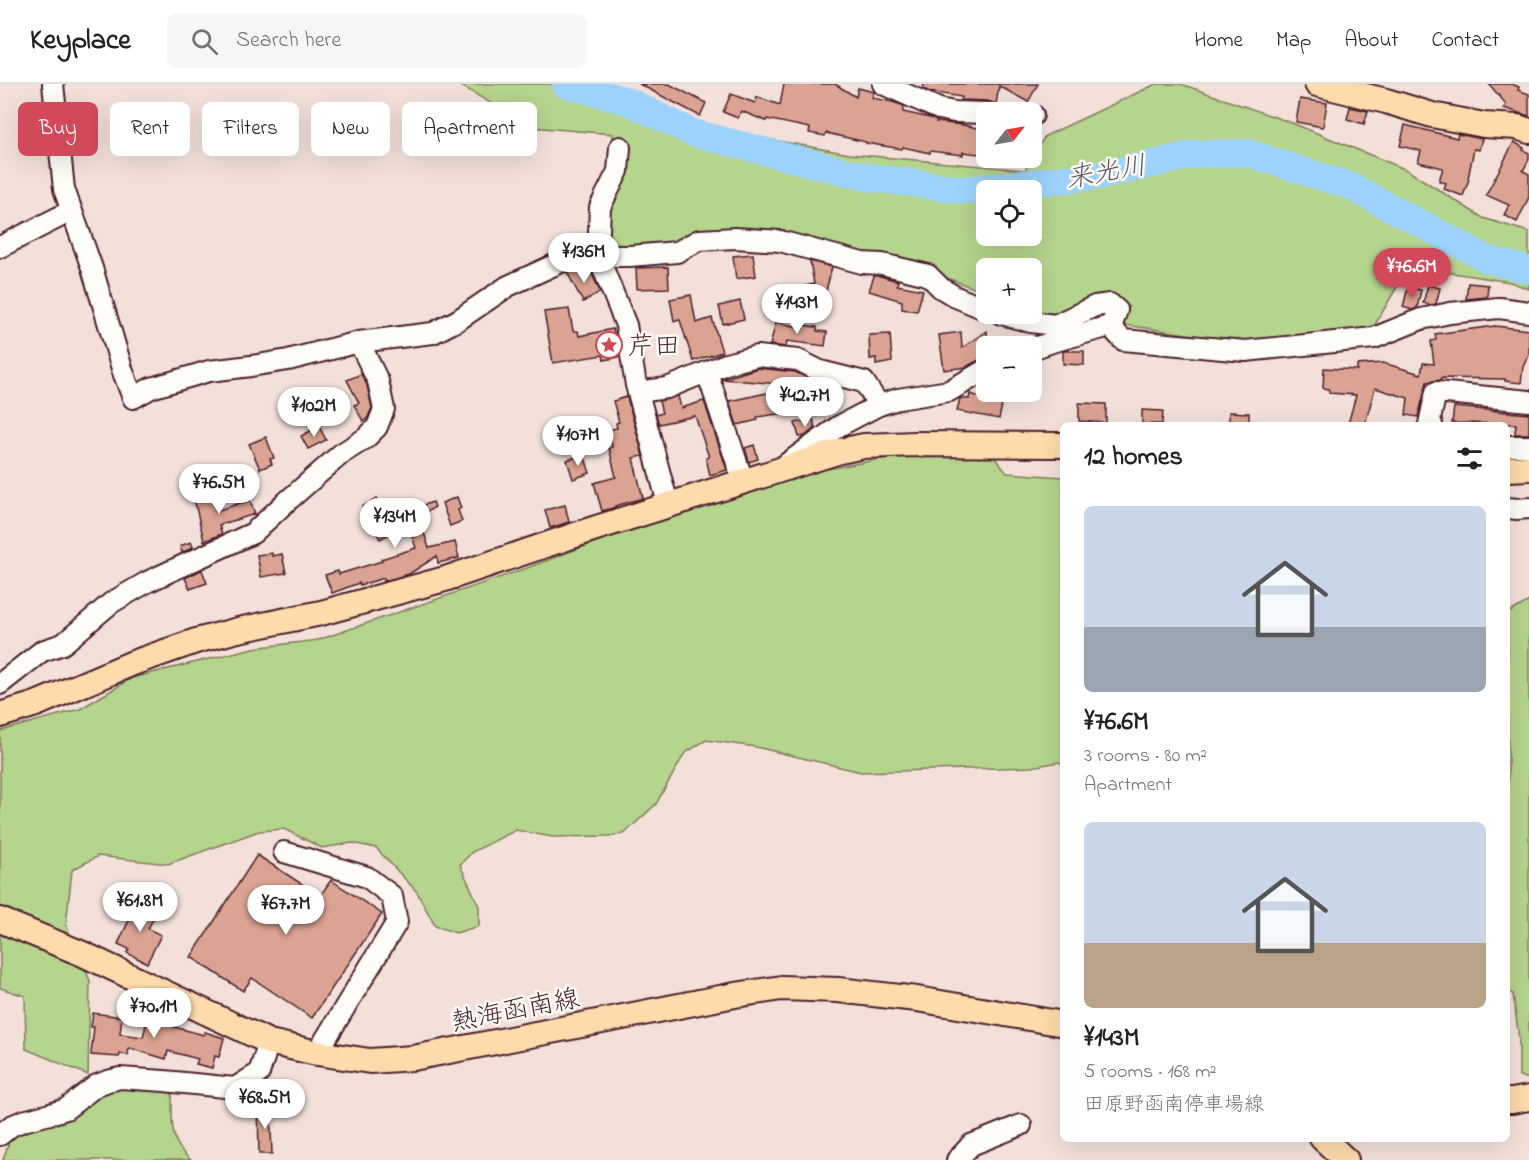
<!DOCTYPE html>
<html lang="en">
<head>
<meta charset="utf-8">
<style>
  body { margin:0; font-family:"Indie Flower","Klee One",sans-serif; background:#f6f6f6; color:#202124; height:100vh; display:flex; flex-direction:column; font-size:22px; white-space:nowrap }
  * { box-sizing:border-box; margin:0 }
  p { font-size:20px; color:#757577 }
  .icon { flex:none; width:33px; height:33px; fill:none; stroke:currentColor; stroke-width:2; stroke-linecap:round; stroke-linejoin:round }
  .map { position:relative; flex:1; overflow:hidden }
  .panel { position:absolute; left:1060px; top:338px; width:450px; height:720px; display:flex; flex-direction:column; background:#fff; border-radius:9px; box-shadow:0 6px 24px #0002 }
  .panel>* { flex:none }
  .banner { position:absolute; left:18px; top:18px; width:570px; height:54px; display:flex; gap:12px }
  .needle { width:39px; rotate:59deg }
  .tools { position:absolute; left:976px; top:18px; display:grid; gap:12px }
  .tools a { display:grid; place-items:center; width:66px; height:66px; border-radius:9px; background:#fff; box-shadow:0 6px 24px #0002; font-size:30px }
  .price { position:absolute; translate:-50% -51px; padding:0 14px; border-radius:21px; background:#fff; color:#222; font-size:20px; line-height:39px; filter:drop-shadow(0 2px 3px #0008) }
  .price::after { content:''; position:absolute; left:50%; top:36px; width:18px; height:14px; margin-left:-9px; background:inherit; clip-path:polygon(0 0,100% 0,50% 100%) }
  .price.current { background:#d1495b; color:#fff }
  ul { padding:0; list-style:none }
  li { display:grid; align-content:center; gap:12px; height:318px; padding:0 24px }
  li span { display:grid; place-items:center; height:186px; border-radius:9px; color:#555 }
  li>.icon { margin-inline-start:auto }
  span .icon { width:108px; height:108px; fill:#fffc; stroke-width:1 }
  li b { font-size:26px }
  h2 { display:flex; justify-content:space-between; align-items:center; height:72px; padding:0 24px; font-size:26px }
  .chip { padding:0 21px; border-radius:9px; background:#fff; box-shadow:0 6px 24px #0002; font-size:21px; line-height:54px }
  .chip.current { background:#d1495b; color:#fff }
  header { display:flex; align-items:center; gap:36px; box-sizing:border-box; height:84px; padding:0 30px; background:#fff; border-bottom:2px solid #e0e0e0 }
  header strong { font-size:28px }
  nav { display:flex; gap:33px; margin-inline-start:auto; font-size:21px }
  .search { width:420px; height:54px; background:#f6f6f6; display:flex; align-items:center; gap:15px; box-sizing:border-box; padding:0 21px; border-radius:9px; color:#757577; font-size:22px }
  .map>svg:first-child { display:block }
</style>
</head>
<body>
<header>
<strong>Keyplace</strong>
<div class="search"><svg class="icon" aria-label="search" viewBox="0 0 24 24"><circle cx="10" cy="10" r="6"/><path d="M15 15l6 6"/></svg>Search here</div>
<nav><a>Home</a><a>Map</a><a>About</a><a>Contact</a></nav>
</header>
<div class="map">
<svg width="1529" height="1076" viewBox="0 0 1529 1076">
  <rect width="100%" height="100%" fill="#f3e1d9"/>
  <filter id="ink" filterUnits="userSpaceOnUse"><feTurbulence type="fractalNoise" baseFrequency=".0167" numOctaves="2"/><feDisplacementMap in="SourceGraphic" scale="12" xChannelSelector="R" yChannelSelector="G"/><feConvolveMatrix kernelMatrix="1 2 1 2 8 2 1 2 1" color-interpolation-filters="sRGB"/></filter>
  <g filter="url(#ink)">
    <g fill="#b5d48d" stroke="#807a5c" stroke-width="1.5" fill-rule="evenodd">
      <path d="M458,0H615L692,41L849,70L1025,86L1045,52L1156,0H1181L1292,39L1407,86L1483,134L1529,148V205L1510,198L1409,182L1369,251L1242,258L1132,242L1052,233L1032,226V184H987V209L910,180L717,145L672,160L608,167L613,50L531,43ZM987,106H1032V152H987Z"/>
      <path d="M915,369L993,372L1007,389L1063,393V681L1059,678L1031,683L861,688L756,663L706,656L685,669L656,720L624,750L609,752L552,753L516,746L472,768L460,781L479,822V842L456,849L435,842L417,808L376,764L352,759L322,764L284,745L259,747L168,780L98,772L72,786L66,841L90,897L88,991L26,965L25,912L0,904V647L80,625L132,594L253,564L318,556L527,484L696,420L827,385Z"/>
      <path d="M1529,517V995L1519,992V955L1513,910L1508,908V529Z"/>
      <path d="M128,999L172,1007C173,1034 167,1058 191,1076H3L10,1054L34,1041L74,1025L103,1009Z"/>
    </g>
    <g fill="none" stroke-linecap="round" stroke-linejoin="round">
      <path stroke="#9cd2fb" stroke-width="28" d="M566,0L627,17L693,49L866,93L965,106L1103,91L1196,70L1248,69L1350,102L1489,176L1529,186"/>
    </g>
    <g fill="#dba394" stroke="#4a1f2b" stroke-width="1.5">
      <path d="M639,0H669L706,19L700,32Z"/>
      <path d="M784,0H835L856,13L858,4L874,8L872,14L893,18L904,22L903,28L930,34L937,37L936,38L963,41L987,46V71L963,68V71L930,67V69L903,63L902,65L866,59V58L826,49L825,52L809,49L810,44L767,35L766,37L741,27L738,34L723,28L731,10L755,19L757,13L780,21Z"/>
      <path d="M924,0H1038L1028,18L999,2L996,20L987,17L961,16L962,13L930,8L923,5Z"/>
      <path d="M1489,0H1512L1519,3L1518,6L1529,10V32L1504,24L1506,20Z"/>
      <path d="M1300,15L1327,19L1323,43L1296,38Z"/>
      <path d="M1350,23L1368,27L1364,40L1347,35Z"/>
      <path d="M1405,41L1457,54L1458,50L1482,55L1479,66L1474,65L1468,94L1469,95L1463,112L1444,105L1446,99L1439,97L1443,84L1418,78L1421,67L1400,62Z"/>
      <path d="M1514,58L1524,64L1523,66L1529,69V75L1523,87L1529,90V113L1517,138L1504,131L1509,121L1486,111Z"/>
      <path d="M753,170L756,192L736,195L733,172Z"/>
      <path d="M810,177L832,183L824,215L789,206L814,200Z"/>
      <path d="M668,183L669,204L637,205L636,184Z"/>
      <path d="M590,185L600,208L583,218L567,188Z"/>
      <path d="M874,192H880L898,197L897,201L923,206L917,227L902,225V217L869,207Z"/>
      <path d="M1468,199L1488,201L1487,213L1466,215Z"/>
      <path d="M1428,201L1440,204L1436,220L1431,221L1423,219Z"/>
      <path d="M1408,203L1421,206L1417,224L1412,226L1403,223Z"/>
      <path d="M691,211L696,239L712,234L722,268L693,277L680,236L674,237L670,215Z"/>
      <path d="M740,217L744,235L723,240L719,222Z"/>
      <path d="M569,225L573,247H578L579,252L613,245L614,249L615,250L619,273L604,276L603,271L553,279L544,228Z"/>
      <path d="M776,238L803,244V241L817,243V247L827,248L825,262L787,257L786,263L770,261Z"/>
      <path d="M1495,242L1529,246V270L1523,283L1521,299L1505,297V295L1441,294V296L1427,298L1418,333L1406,331L1408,314L1375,304L1365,340H1348L1356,311L1329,309V305L1323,304L1324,284L1357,286V281L1383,279L1421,290L1423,279L1434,280L1431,257L1436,256L1435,250Z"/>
      <path d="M987,247V273L981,275L966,283L944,286L939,251L961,248L962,264Z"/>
      <path d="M890,250L892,278L876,281V274L870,275L869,251Z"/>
      <path d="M1063,267H1084V281L1063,280Z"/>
      <path d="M758,284L795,288L808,294L810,301L803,302L722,295Z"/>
      <path d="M361,290L367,301L372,324L367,335L363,337L354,321L359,319L347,296Z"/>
      <path d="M826,301L830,302L833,321L820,323L817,302Z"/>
      <path d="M781,306L785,329L757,333L758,336L737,341L729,317Z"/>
      <path d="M985,308H1001L998,320L1002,321L999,335L957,327L960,314L969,315L970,310L984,314Z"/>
      <path d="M678,312L681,324L704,317L727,386L710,391L706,374L709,373L695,332L659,340L656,331L662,329L659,317Z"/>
      <path d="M627,313L643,372L633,374L643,414L615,422L616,423L602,427L594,399L616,393L609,364L612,363L608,346L617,344L616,339L619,338L613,317Z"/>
      <path d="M1079,319L1106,320V339L1079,337Z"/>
      <path d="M1454,323L1529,330V350H1515L1516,340L1452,339Z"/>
      <path d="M1142,326L1163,327L1162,340H1142Z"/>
      <path d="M1229,328L1249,329V340H1229Z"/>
      <path d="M813,335L815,344L805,352L799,353L795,339Z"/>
      <path d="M319,342L326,356L308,365L301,352Z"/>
      <path d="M266,353L274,374L270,375L272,380L260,385L249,360Z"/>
      <path d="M754,361L758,375L749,378L745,364Z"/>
      <path d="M584,371L590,389L573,395L567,376Z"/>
      <path d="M211,411L216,427L250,416L255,430L219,441L222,450L204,457L194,415Z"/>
      <path d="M457,413L461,424L458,426L462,437L450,442L442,419Z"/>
      <path d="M377,414L387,433L433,418L435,423L423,430L425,435L420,437L429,464L455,458L459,474L438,479L437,472L409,490L384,497V494L360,501L359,499L332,509L325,491L338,487L339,490L382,477L381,475L416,464L408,439L380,455L362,423Z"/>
      <path d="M565,421L569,438L550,444L545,426Z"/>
      <path d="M191,458L193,463L182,469L180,462Z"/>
      <path d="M272,469V472L282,470L286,489L261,493L257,471Z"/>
      <path d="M201,486H202L207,499L190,505L185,494Z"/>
      <path d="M257,771L320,812L331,796L382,830L312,934L252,894L243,907L191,873Z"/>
      <path d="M138,817L157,827L148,845L161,851L147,879L127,869L129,865L118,860Z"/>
      <path d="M150,925L177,932L174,943L204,951L205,948L224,954L219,973L215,972L212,984L196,980L198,975L168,967L166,975L129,964L128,971L120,970L119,973L91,971L94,943H91L93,929L122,933L120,950L143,953Z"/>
      <path d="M258,1021H270L272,1070H259Z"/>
    </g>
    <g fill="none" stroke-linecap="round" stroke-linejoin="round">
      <defs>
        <g id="minor">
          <path d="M53,0L64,105L92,184L123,288L133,314L151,304L209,287L251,282L288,276L359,258L433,249L458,236L508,202L565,176L598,172H630L677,168L699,156L735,154L780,157L862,179L882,180L928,191L941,204L956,213L987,226"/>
          <path d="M883,0L939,25L954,28L987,29"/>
          <path d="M1032,31H1033"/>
          <path d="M620,63L618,87L600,123L598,172L626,241L636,301L668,420"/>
          <path d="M0,163L71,127"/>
          <path d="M1001,230L1031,238L1055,241L1095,222L1110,220L1117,226L1114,235L1110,242L1052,258L1032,265"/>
          <path d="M1110,242L1123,256L1245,267L1374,254L1421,235L1450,229L1499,224L1529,228"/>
          <path d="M707,288L743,397"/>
          <path d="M638,308L667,304L726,280L757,272L798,276L820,287L864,298L879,321"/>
          <path d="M1432,340H1429L1436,308L1529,317"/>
          <path d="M1508,362H1529"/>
          <path d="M785,381L839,342L879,321L898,315L949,307L987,285"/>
          <path d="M1508,424L1517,425L1529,424"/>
          <path d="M0,600L42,567L63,560L111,519L147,498L253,449L284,420L341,370L366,354L377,343L384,325L378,297L359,258"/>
          <path d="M284,768L367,793L392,812L397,838L317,969"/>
          <path d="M0,1051L11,1042L23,1037L50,1030L66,1025L97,1001L108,997L120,994L164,997L235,1004L259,989L269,958"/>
          <path d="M957,1076L971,1061L1021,1041"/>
        </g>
        <g id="major">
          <path d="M1317,0L1386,17L1432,31L1484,41L1517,43L1529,47"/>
          <path d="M1508,385L1529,384"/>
          <path d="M0,631L36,620L133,579L196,557L238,546L321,529L445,495L593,445L840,367L864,362L915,360L1064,361"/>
          <path d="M0,836L83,870L269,958L317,969L370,977L413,974L735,911L782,904L838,906L917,915L1064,940"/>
          <path d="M1508,1017H1512L1529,1014"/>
          <path d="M1322,1054L1346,1076"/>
        </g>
      </defs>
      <use href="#minor" stroke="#4a1f2b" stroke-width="24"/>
      <use href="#major" stroke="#4a1f2b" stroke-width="28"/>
      <use href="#minor" stroke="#fdfcf7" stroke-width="20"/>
      <use href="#major" stroke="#fedbac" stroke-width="24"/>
    </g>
  </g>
  <defs>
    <symbol id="sight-ring" viewBox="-11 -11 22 22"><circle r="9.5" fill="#fdfcf7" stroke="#d1495b" stroke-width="1.5"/><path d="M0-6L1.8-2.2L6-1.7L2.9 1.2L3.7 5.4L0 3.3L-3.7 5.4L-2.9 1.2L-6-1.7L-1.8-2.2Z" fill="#d1495b"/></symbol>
  </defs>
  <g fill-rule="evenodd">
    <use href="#sight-ring" x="594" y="246" width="30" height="30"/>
  </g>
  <g text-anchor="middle" stroke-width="5" stroke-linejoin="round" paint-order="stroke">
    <g font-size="26" fill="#4a1f2b" stroke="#fdfcf7" text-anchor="start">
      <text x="628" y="270">芹田</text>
    </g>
    <g font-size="26" fill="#4a1f2b" stroke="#fdfcf7">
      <text transform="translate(515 925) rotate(-11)" y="9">熱海函南線</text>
    </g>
    <g font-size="27" font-style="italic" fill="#635569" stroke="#fdfcf7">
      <text transform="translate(1106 87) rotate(-10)" y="9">来光川</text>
    </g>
  </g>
</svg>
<div class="tools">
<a><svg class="needle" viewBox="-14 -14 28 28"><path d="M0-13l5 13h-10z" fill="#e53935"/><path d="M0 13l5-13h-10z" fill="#757577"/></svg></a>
<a><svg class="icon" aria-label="locate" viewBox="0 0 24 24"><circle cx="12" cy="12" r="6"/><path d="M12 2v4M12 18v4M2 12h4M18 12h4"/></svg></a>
<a>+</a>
<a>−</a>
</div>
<b class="price" style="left:584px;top:200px">¥136M</b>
<b class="price current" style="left:1412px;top:215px">¥76.6M</b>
<b class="price" style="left:797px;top:251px">¥143M</b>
<b class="price" style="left:805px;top:344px">¥42.7M</b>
<b class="price" style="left:314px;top:354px">¥102M</b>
<b class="price" style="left:578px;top:383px">¥107M</b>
<b class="price" style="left:219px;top:431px">¥76.5M</b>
<b class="price" style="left:395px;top:465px">¥134M</b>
<b class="price" style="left:140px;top:849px">¥61.8M</b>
<b class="price" style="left:286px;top:852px">¥67.7M</b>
<b class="price" style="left:154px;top:955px">¥70.1M</b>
<b class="price" style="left:265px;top:1046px">¥68.5M</b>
<div class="banner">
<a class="chip current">Buy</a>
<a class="chip">Rent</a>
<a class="chip">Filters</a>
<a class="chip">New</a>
<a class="chip">Apartment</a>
</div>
<section class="panel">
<h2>12 homes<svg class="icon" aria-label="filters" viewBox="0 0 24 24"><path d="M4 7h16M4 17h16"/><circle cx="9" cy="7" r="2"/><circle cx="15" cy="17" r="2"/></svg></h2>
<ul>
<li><span style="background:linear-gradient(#c9d6e8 65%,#9aa5b1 0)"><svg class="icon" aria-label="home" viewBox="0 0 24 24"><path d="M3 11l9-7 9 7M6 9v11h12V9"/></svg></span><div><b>¥76.6M</b><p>3 rooms · 80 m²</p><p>Apartment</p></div></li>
<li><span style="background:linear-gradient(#c9d6e8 65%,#b9a48a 0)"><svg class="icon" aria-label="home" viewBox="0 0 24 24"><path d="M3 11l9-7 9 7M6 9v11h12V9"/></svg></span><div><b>¥143M</b><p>5 rooms · 168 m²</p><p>田原野函南停車場線</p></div></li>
</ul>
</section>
</div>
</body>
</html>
